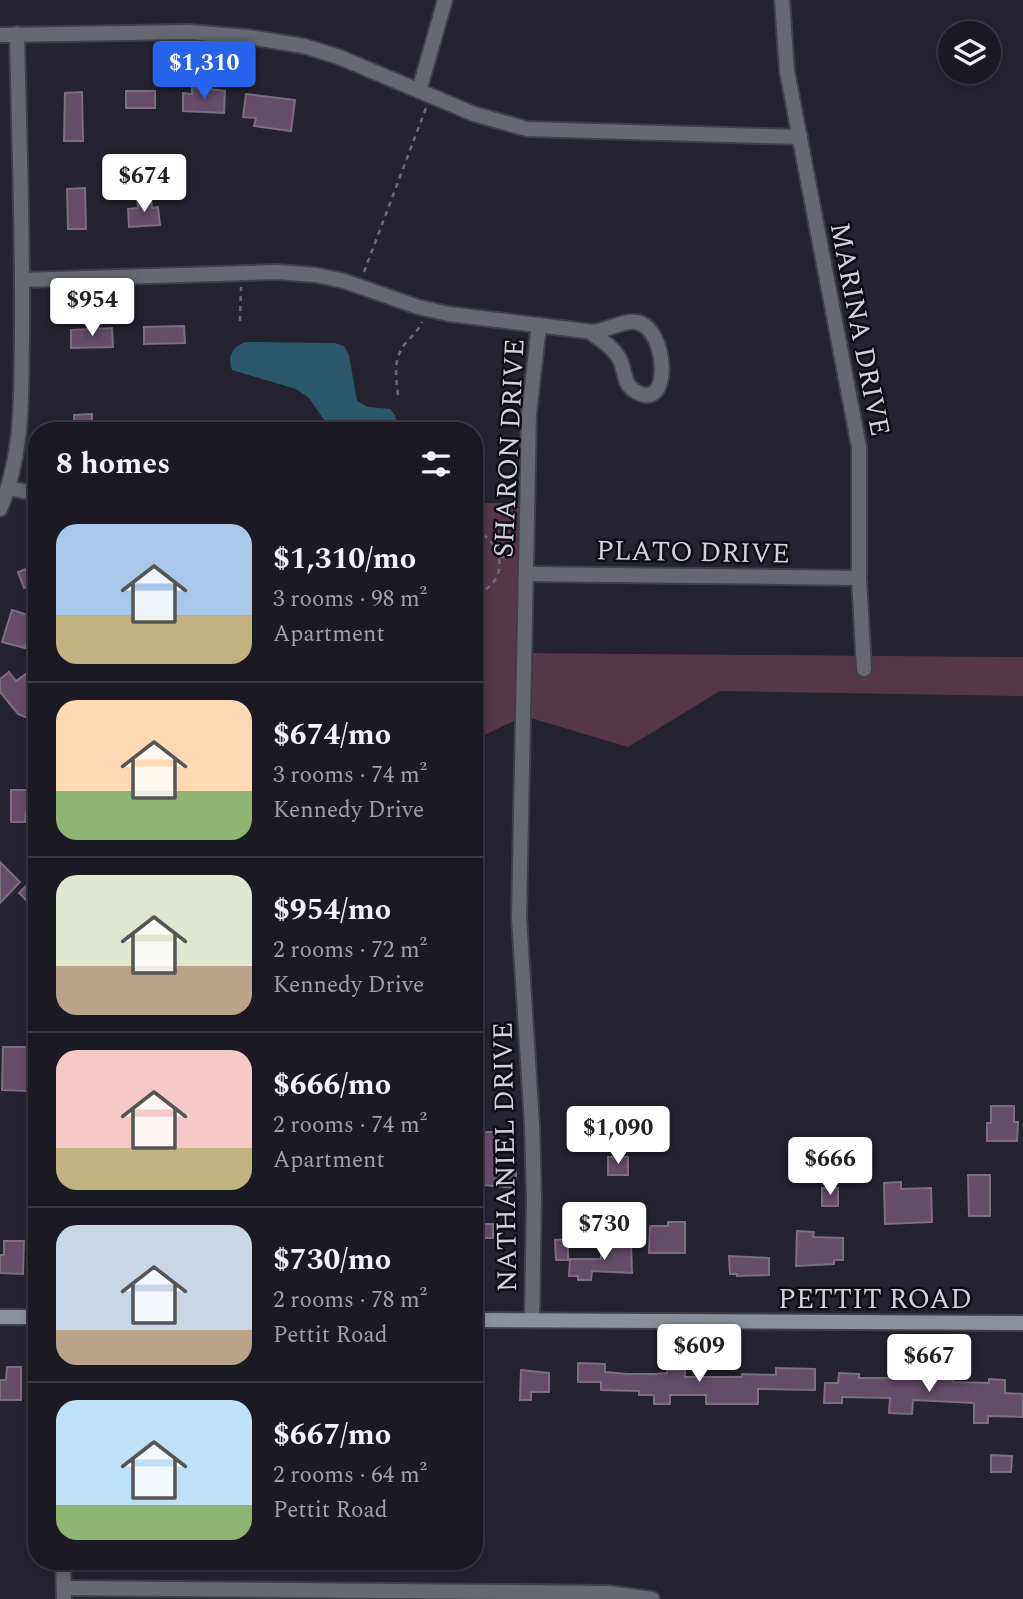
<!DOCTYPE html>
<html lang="en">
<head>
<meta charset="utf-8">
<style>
  body { margin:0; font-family:Spectral,serif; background:#24232b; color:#f1f3f6; height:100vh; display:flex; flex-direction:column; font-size:26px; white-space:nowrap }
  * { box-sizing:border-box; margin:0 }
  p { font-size:23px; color:#a0a1a6 }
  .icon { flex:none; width:38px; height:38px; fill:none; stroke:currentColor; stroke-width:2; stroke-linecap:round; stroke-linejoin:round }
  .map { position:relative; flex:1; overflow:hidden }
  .drawer { position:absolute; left:28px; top:422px; width:455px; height:1148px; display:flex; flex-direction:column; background:#1b1a23; border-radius:28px; box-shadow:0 4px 10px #0003,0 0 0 2px #393841 }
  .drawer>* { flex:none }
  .fabs { position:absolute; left:938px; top:21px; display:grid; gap:14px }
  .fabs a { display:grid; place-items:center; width:63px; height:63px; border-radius:50%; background:#1b1a23; box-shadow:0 4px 10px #0003,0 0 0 2px #393841; font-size:35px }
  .price { position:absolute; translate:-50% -60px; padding:0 16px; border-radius:7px; background:#fff; color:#222; font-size:23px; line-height:46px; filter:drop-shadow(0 2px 4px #0008) }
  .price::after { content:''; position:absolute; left:50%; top:42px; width:21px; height:16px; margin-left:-10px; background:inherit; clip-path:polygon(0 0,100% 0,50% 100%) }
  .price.selected { background:#2563eb; color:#fff }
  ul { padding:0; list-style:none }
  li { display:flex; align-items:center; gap:21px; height:175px; padding:0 28px }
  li+li { border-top:2px solid #393841 }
  li span { display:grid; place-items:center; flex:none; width:196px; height:140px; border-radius:21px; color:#555 }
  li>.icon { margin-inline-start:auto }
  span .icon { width:84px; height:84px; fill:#fffc; stroke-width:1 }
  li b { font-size:30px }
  h2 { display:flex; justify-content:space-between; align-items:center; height:84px; padding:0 28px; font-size:30px }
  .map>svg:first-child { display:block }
</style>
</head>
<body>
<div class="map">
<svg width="1023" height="1599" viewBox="0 0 1023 1599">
  <rect width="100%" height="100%" fill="#24232f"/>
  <path fill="#563745" d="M474,503H520V653L1023,657V696L720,691L628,747L524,716L474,740Z"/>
  <path fill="#2b576a" d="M246,342L335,343L344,346L349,355L357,401L368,407L390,409L395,415L399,430H331L309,398L296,389L232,370C227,357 232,346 246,342Z"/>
  <g fill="#654c6b" stroke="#7a707d" stroke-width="2">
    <path d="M192,87L225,91L224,113L183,111V93L192,94Z"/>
    <rect x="126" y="91" width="29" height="17"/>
    <path d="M82,92L83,141H64L65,93Z"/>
    <path d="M246,94L295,100L291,131L254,126L256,118L243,117Z"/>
    <path d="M85,188L86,229H68L67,189Z"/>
    <path d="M151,197L152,208L158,207L160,225L129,227L128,209L138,208L137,198Z"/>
    <path d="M184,326L185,343L144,344V327Z"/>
    <path d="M112,328L113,347L71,348V330Z"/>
    <path d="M92,414V430H74V415Z"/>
    <path d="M37,565V583L24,588L18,572Z"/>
    <path d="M12,610L34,617L25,648L2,642Z"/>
    <path d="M9,672L16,681L27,673L36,687L28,696L37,700V706L30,719L18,714L0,692V679Z"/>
    <path d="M11,790H35L34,813H26L25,822H11Z"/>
    <path d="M0,862L20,882L0,903Z"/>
    <path d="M37,875V899L31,905L19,893Z"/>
    <path d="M3,1047H28L27,1065H33L30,1091L2,1090Z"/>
    <path d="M991,1106H1014V1122H1018L1017,1141H987V1123H991Z"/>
    <path d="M475,1132H494V1170H516V1188L474,1184Z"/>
    <rect x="608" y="1157" width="20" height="18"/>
    <path d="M968,1175H990V1216H969Z"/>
    <path d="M901,1182V1189L931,1188L932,1222L885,1224L884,1183Z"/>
    <rect x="822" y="1188" width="16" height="18"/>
    <path d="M668,1222H685V1253H649L650,1226H668Z"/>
    <path d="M479,1224H493V1238H480Z"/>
    <path d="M797,1231L814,1232L813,1237L843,1238V1260H834V1264L796,1266Z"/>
    <path d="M568,1239V1260H556L555,1240Z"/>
    <path d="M4,1241H24L23,1274L0,1273V1255H4Z"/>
    <path d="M601,1245H631L632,1273L592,1271L591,1280H578V1276H569L570,1259H601Z"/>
    <path d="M729,1256L769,1258V1275L737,1276V1274H730Z"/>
    <path d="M578,1363L605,1364V1372L628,1374H655L667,1373V1370H685V1377H742V1374L776,1375V1368L815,1369V1390L758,1389V1404H706V1395H670V1404H654V1395H639V1391L601,1390V1382H578Z"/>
    <path d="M7,1367H21V1400H0V1380H6Z"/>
    <path d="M521,1370L549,1373V1392H531V1400H520Z"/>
    <path d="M839,1373L859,1374V1378H891V1376L954,1378L953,1382L989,1383V1379L1005,1380V1393L1023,1394V1417L988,1416V1423H974V1403L913,1400L912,1414L889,1413L890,1398L842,1397V1403H824L825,1383H838Z"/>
    <path d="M991,1455L1012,1456L1011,1472H991Z"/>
  </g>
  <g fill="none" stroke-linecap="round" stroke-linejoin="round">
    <defs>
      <g id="street">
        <path d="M782,0L787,71L859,447V578L864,669"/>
        <path d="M0,35L189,32L248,37L304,46L339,57L474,114L527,129L800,137"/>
        <path d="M419,91L445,0"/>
        <path d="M22,280L276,272L316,275L344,281L418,307L449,314L594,332C607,330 625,320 636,322C668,327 673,415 635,391C624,385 625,372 621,362C616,350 605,342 594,335V332"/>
        <path d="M9,488L37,494"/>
        <path d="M0,509C24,452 21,395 22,335C23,235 19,135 17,34"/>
        <path d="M527,574L859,578"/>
        <path d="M532,1320L534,1198L532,1125L519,917L529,414L539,325"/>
        <path d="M63,1561L64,1599"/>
        <path d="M64,1588L608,1593L652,1599"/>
      </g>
      <g id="secondary">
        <path d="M0,1317H37"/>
        <path d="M474,1320L1023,1323"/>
      </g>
    </defs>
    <use href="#street" stroke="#403f4a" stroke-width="18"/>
    <use href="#secondary" stroke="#403f4a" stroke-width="18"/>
    <g stroke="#6c6b76" stroke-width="2.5" stroke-dasharray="5 5" stroke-linecap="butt">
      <path d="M364,272L426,108"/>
      <path d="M240,321L241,287"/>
      <path d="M398,395C396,377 393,360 404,345C411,337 418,331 422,322"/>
      <path d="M474,530C506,542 510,585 474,594"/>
      <path d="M500,557H514"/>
      <path d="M474,605L478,623L474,631"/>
    </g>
    <use href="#street" stroke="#666a70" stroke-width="14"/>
    <use href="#secondary" stroke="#8b919a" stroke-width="14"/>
  </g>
  <g text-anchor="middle" stroke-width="5" stroke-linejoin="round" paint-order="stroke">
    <g font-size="28" fill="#d2d2da" stroke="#0e0d13">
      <text transform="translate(861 329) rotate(79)" y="10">MARINA DRIVE</text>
      <text transform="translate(508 448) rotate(-87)" y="10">SHARON DRIVE</text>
      <text transform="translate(693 551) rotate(1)" y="10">PLATO DRIVE</text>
      <text transform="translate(504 1157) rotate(-91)" y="10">NATHANIEL DRIVE</text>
      <text x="875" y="1308">PETTIT ROAD</text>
    </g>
  </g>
</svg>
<div class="fabs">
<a><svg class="icon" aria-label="layers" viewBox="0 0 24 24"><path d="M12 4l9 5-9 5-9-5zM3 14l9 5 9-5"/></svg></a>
</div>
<b class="price selected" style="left:204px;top:101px">$1,310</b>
<b class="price" style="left:144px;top:214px">$674</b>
<b class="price" style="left:92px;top:338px">$954</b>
<b class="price" style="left:618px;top:1166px">$1,090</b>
<b class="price" style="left:830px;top:1197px">$666</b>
<b class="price" style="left:604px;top:1262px">$730</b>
<b class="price" style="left:699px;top:1384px">$609</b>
<b class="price" style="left:929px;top:1394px">$667</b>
<section class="drawer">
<h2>8 homes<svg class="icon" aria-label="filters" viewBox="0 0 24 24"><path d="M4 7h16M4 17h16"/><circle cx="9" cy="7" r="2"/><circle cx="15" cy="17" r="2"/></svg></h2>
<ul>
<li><span style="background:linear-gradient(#a9c7e8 65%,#c2b280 0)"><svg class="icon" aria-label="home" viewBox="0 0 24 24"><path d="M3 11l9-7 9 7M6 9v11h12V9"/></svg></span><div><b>$1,310/mo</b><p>3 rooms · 98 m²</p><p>Apartment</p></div></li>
<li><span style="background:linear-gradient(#ffd9b3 65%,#8fb573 0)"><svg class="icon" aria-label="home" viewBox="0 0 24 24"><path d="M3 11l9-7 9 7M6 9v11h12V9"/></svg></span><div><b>$674/mo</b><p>3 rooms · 74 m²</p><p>Kennedy Drive</p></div></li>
<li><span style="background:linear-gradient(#dfe7d0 65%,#b9a48a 0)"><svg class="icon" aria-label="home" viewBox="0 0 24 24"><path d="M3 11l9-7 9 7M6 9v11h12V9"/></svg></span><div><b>$954/mo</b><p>2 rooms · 72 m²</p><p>Kennedy Drive</p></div></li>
<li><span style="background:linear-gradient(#f6c9c9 70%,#c2b280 0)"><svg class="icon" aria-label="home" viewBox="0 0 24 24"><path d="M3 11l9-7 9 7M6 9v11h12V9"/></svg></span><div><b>$666/mo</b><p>2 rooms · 74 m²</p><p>Apartment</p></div></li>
<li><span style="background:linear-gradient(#c9d6e8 75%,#b9a48a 0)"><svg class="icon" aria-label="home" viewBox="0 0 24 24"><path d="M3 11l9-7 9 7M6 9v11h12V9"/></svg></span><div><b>$730/mo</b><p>2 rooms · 78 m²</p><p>Pettit Road</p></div></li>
<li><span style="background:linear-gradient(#bfe0f5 75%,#8fb573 0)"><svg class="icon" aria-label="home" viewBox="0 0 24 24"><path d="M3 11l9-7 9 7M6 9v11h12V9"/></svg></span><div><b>$667/mo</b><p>2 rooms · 64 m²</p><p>Pettit Road</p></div></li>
</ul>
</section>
</div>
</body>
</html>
